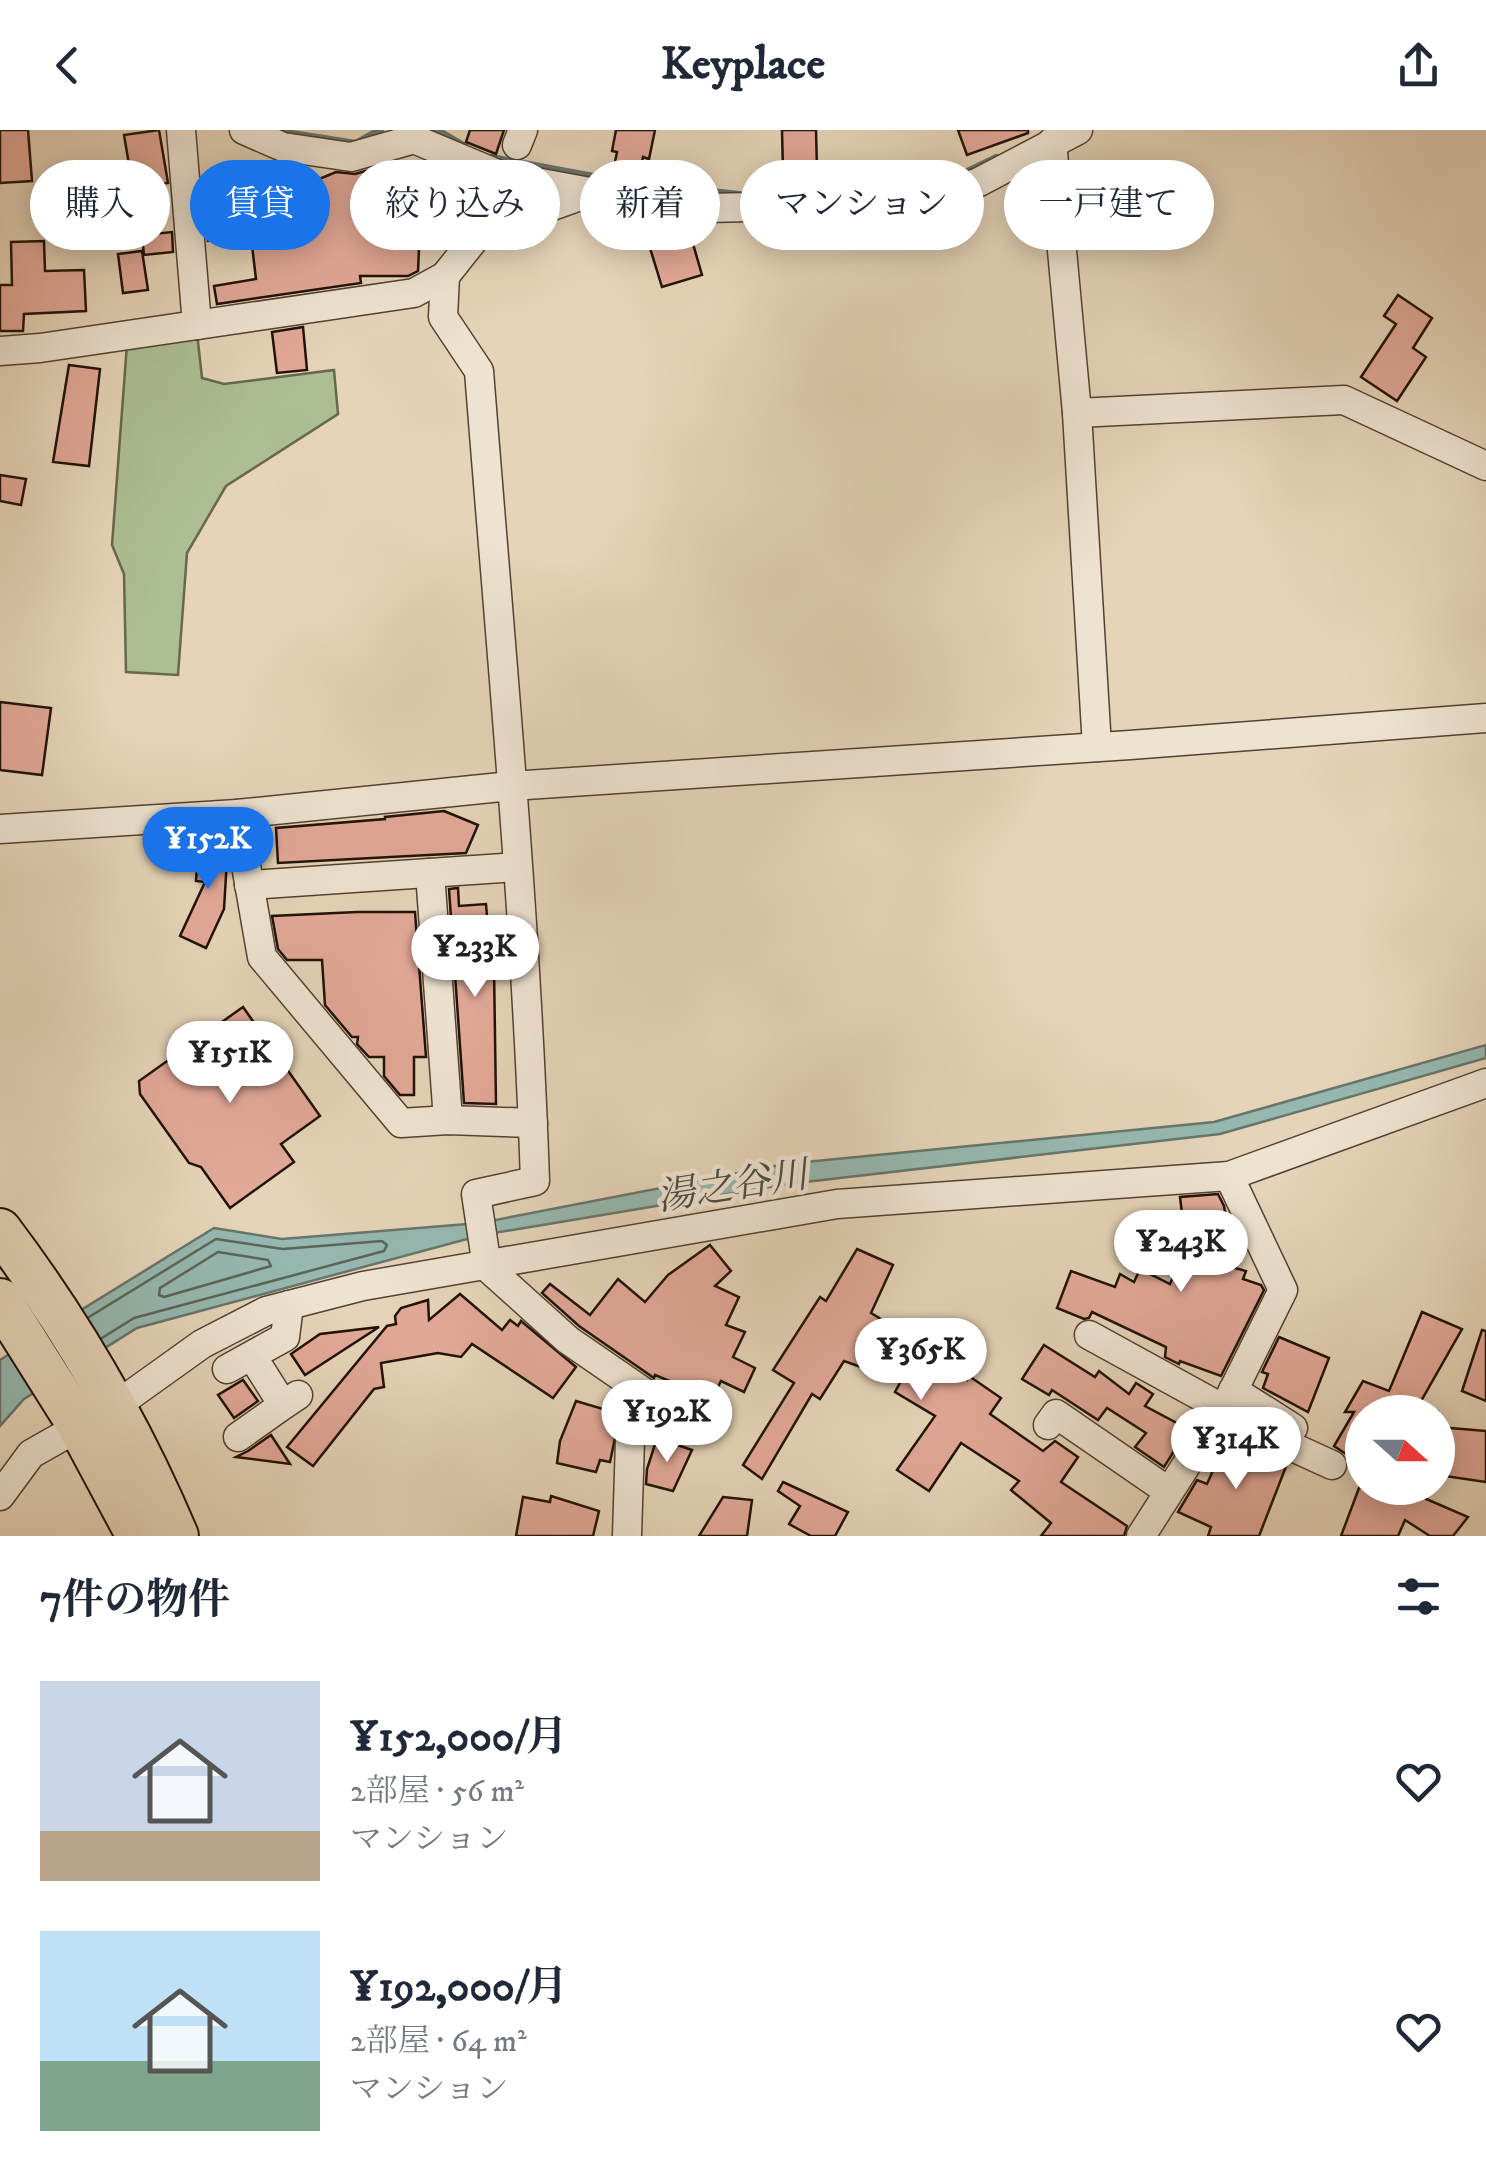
<!DOCTYPE html>
<html lang="ja">
<head>
<meta charset="utf-8">
<style>
  body { margin:0; font-family:"IM FELL DW Pica","Noto Serif JP",serif; background:#f6f6f7; color:#1f2937; height:100vh; display:flex; flex-direction:column; font-size:38px; white-space:nowrap }
  * { box-sizing:border-box; margin:0 }
  p { font-size:32px; color:#747a83 }
  .icon { flex:none; width:55px; height:55px; fill:none; stroke:currentColor; stroke-width:2; stroke-linecap:round; stroke-linejoin:round }
  .map { position:relative; height:1406px; overflow:hidden }
  .panel { display:flex; flex-direction:column; background:#fff; flex:1 }
  .panel>* { flex:none }
  .guide { position:absolute; left:30px; top:30px; width:1428px; height:90px; display:flex; gap:20px }
  .needle { width:65px; rotate:111deg }
  .buttons { position:absolute; left:1345px; top:1265px; display:grid; gap:20px }
  .buttons a { display:grid; place-items:center; width:110px; height:110px; border-radius:50%; background:#fff; box-shadow:0 5px 25px #0003; font-size:50px }
  .price { position:absolute; translate:-50% -85px; padding:0 22px; border-radius:35px; background:#fff; color:#222; font-size:32px; line-height:65px; filter:drop-shadow(0 2px 5px #0008) }
  .price::after { content:''; position:absolute; left:50%; top:60px; width:30px; height:22px; margin-left:-15px; background:inherit; clip-path:polygon(0 0,100% 0,50% 100%) }
  .price.selected { background:#1a73e8; color:#fff }
  ul { padding:0; list-style:none }
  li { display:flex; align-items:center; gap:30px; height:250px; padding:0 40px }
  li span { display:grid; place-items:center; flex:none; width:280px; height:200px; border-radius:0px; color:#555 }
  li>.icon { margin-inline-start:auto }
  span .icon { width:120px; height:120px; fill:#fffc; stroke-width:1 }
  li b { font-size:42px }
  h2 { display:flex; justify-content:space-between; align-items:center; height:120px; padding:0 40px; font-size:42px }
  .chip { padding:0 35px; border-radius:45px; background:#fff; box-shadow:0 5px 25px #0003; font-size:35px; line-height:90px }
  .chip.selected { background:#1a73e8; color:#fff }
  header { display:flex; justify-content:space-between; align-items:center; height:130px; padding:0 40px; background:#fff; font-size:45px; font-weight:800 }
  .map>svg:first-child { display:block }
</style>
</head>
<body>
<header><svg class="icon" aria-label="back" viewBox="0 0 24 24"><path d="M15 5l-7 7 7 7"/></svg>Keyplace<svg class="icon" aria-label="share" viewBox="0 0 24 24"><path d="M12 15V3M7 8l5-5 5 5M5 13v7h14v-7"/></svg></header>
<div class="map">
<svg width="1486" height="1406" viewBox="0 0 1486 1406">
  <rect width="100%" height="100%" fill="#e5d4b8"/>
  <filter id="stains"><feTurbulence type="fractalNoise" baseFrequency=".002" numOctaves="4"/><feColorMatrix values="0 0 0 0 .2 0 0 0 0 .09 0 0 0 0 .02 0 0 0 .5 -.17"/></filter>
  <radialGradient id="worn" r=".72"><stop offset=".6" stop-color="#630" stop-opacity="0"/><stop offset="1" stop-color="#630" stop-opacity=".3"/></radialGradient>
  <path fill="#adbe94" stroke="#67684d" stroke-width="2.5" d="M197,203L202,248L224,254L334,240L338,284L226,356L187,423L178,545L126,542L124,444L112,415L127,214Z"/>
  <path fill="#96b8b0" stroke="#67766c" stroke-width="2.5" d="M1486,915V928L1220,1004L788,1054L482,1105L137,1198L24,1269L0,1296V1230L214,1098L282,1109L480,1093L785,1034L1214,992Z"/>
  <g fill="none" stroke-linecap="round" stroke-linejoin="round">
    <g stroke="#5c655b" stroke-width="2.5">
      <path d="M218,1122L268,1130L271,1136L164,1167L159,1165L160,1158Z"/>
      <path d="M89,1187L216,1109L283,1119L382,1111L387,1115L384,1121L134,1188L102,1208"/>
    </g>
    <g stroke="#67766c" stroke-width="8">
      <path d="M436,0L465,17"/>
      <path d="M274,1L356,14L380,0"/>
      <path d="M491,28L621,52L739,65"/>
      <path d="M963,44L996,28"/>
    </g>
  </g>
  <g fill="#e2a898" stroke="#211206" stroke-width="2.5">
    <path d="M0,0H28L32,51L0,53Z"/>
    <path d="M159,0L168,53L133,58L124,5Z"/>
    <path d="M470,0H504L496,24L466,12Z"/>
    <path d="M616,0H655L649,29L643,27L638,51L612,47L617,22L612,21Z"/>
    <path d="M782,0H816L817,40L783,41Z"/>
    <path d="M958,0H1028V3L967,25Z"/>
    <path d="M397,32H409L408,57L443,71L453,44L492,61L485,79L482,77L480,83L467,90L452,109L420,97L418,141L408,146H360L361,153L217,174L214,156L256,149L251,107L208,111L205,82L233,80L234,84L302,76L295,59L336,42L355,44Z"/>
    <path d="M687,93L702,145L662,157L646,105Z"/>
    <path d="M172,102L173,122L144,125L142,105Z"/>
    <path d="M44,111L45,141L84,140L86,181L24,184L23,201H0V155H12L11,112Z"/>
    <path d="M142,121L148,160L123,163L118,124Z"/>
    <path d="M1398,165L1432,188L1413,218L1426,227L1397,271L1361,247L1396,194L1384,186Z"/>
    <path d="M303,197L307,240L277,243L272,202Z"/>
    <path d="M69,235L100,239L89,336L53,332Z"/>
    <path d="M0,345L26,349L21,375L0,371Z"/>
    <path d="M0,572L51,578L42,645L0,640Z"/>
    <path d="M444,681L478,695L466,723L278,733L276,698L385,689V687Z"/>
    <path d="M199,708L224,710L227,729L224,779L206,818L180,806L205,752L196,751Z"/>
    <path d="M458,758L459,776L486,774L491,837H494L496,974L464,973L449,759Z"/>
    <path d="M357,782H415L426,927H414V965H400L384,946V927H369L357,914L358,907H352L325,875L322,830H287L278,819L272,786Z"/>
    <path d="M243,877L320,986L281,1014L294,1032L230,1078L201,1037L189,1033L140,964L139,951Z"/>
    <path d="M1218,1064L1224,1076L1235,1138L1246,1141L1243,1149L1261,1155L1264,1160L1221,1246L1180,1231L1179,1234L1165,1227L1166,1217L1092,1182L1089,1188L1084,1189L1057,1178L1071,1141L1115,1157L1120,1144L1134,1152L1140,1139L1170,1154L1176,1140L1189,1143L1180,1067Z"/>
    <path d="M710,1115L731,1141L715,1156L739,1167L726,1195L745,1202L733,1227L755,1238L744,1262L721,1251L712,1269L655,1245L654,1248L579,1196L542,1163L550,1154L590,1185L618,1149L645,1172L668,1145Z"/>
    <path d="M857,1119L893,1135L871,1183L914,1209L912,1213L967,1250L969,1246L1001,1268L990,1284L1043,1321L1055,1311L1078,1327L1061,1352L1127,1396L1124,1406H1041L1051,1393L1011,1360L1019,1351L961,1313L929,1361L897,1340L935,1286L895,1262L901,1251L844,1231L820,1269L812,1264L762,1349L743,1335L794,1253L773,1240L820,1167L826,1171Z"/>
    <path d="M460,1164L502,1200L510,1190L518,1196L521,1191L576,1237L553,1268L472,1214L461,1227L438,1223L381,1233L384,1257L374,1259L313,1336L287,1317L387,1196L396,1194L395,1186L401,1178L428,1170L429,1190Z"/>
    <path d="M1422,1182L1462,1199L1420,1273L1439,1282H1362V1334L1349,1332L1346,1324L1334,1316L1354,1282H1345L1363,1251L1389,1261Z"/>
    <path d="M379,1197L305,1245L291,1224L320,1204Z"/>
    <path d="M1482,1200L1486,1201V1271L1462,1261Z"/>
    <path d="M1279,1207L1329,1228L1308,1282L1263,1258L1268,1244L1262,1242Z"/>
    <path d="M1044,1215L1095,1247L1099,1241L1129,1264L1136,1253L1153,1264L1145,1276L1188,1299L1164,1337L1135,1317L1146,1303L1107,1278L1098,1290L1052,1260L1049,1265L1022,1249Z"/>
    <path d="M243,1250L258,1271L234,1288L218,1265Z"/>
    <path d="M576,1271L620,1284L610,1332L600,1330L596,1342L557,1333L560,1311Z"/>
    <path d="M1450,1298L1486,1301V1352L1438,1345Z"/>
    <path d="M271,1305L290,1334L236,1327L248,1321Z"/>
    <path d="M1228,1307L1287,1334L1259,1406H1208L1211,1397L1178,1382L1197,1350L1207,1354Z"/>
    <path d="M657,1308L692,1320L673,1361L646,1354L647,1339Z"/>
    <path d="M783,1352L848,1382L835,1406H811L789,1394L800,1376L778,1361Z"/>
    <path d="M1359,1358H1401L1468,1387L1453,1406H1430L1405,1390L1398,1406H1341Z"/>
    <path d="M551,1366L599,1381L593,1406H516L523,1367L550,1372Z"/>
    <path d="M723,1367L752,1370L747,1406H699Z"/>
  </g>
  <g fill="none" stroke-linecap="round" stroke-linejoin="round">
    <defs>
      <g id="minor">
        <path d="M181,0L197,195"/>
        <path d="M244,0L283,17L351,27L414,9L502,46L590,62"/>
        <path d="M1052,12L1077,283L1097,617"/>
        <path d="M517,15L523,0"/>
        <path d="M445,146L443,187L479,241C500,511 526,781 535,1051L476,1064L487,1137L568,1210L645,1263L630,1310L627,1406"/>
        <path d="M0,221L40,218L414,163L445,146L480,102L591,62L706,78L918,73L979,52L1078,0"/>
        <path d="M1077,283L1344,270L1486,336"/>
        <path d="M237,684L262,827L401,993L448,990L533,993"/>
        <path d="M0,699L237,684L511,656L1130,615L1486,588"/>
        <path d="M430,743L448,990"/>
        <path d="M249,755L517,737"/>
        <path d="M1089,1205L1222,1278"/>
        <path d="M252,1226L283,1275L298,1265"/>
        <path d="M227,1239L285,1207L289,1175"/>
        <path d="M1233,1260L1293,1298"/>
        <path d="M1218,1283L1332,1335"/>
        <path d="M1048,1295L1056,1284L1168,1361"/>
        <path d="M238,1307L283,1275"/>
        <path d="M0,1366L31,1324L114,1277L202,1214L266,1181L363,1156L837,1074L1229,1046L1486,953"/>
        <path d="M1141,1406L1231,1265L1283,1160L1229,1046"/>
      </g>
      <g id="highway">
        <path d="M0,1100C71,1194 131,1297 177,1406"/>
        <path d="M0,1170L78,1294L138,1406"/>
      </g>
    </defs>
    <use href="#minor" stroke="#524232" stroke-width="31"/>
    <use href="#highway" stroke="#211206" stroke-width="46"/>
    <use href="#minor" stroke="#eee3d1" stroke-width="28"/>
    <use href="#highway" stroke="#e5d4b8" stroke-width="42"/>
  </g>
  <g text-anchor="middle" stroke-width="9" stroke-linejoin="round" paint-order="stroke">
    <g font-size="38" font-style="italic" fill="#4a4c42" stroke="#eee3d1">
      <text transform="translate(732 1055) rotate(-9)" y="13">湯之谷川</text>
    </g>
  </g>
  <rect width="100%" height="100%" filter="url(#stains)"/>
  <rect width="100%" height="100%" fill="url(#worn)"/>
</svg>
<div class="buttons">
<a><svg class="needle" viewBox="-14 -14 28 28"><path d="M0-13l5 13h-10z" fill="#e53935"/><path d="M0 13l5-13h-10z" fill="#747a83"/></svg></a>
</div>
<b class="price selected" style="left:208px;top:762px">¥152K</b>
<b class="price" style="left:475px;top:870px">¥233K</b>
<b class="price" style="left:230px;top:976px">¥151K</b>
<b class="price" style="left:1181px;top:1165px">¥243K</b>
<b class="price" style="left:921px;top:1273px">¥365K</b>
<b class="price" style="left:667px;top:1335px">¥192K</b>
<b class="price" style="left:1236px;top:1362px">¥314K</b>
<div class="guide">
<a class="chip">購入</a>
<a class="chip selected">賃貸</a>
<a class="chip">絞り込み</a>
<a class="chip">新着</a>
<a class="chip">マンション</a>
<a class="chip">一戸建て</a>
</div>
</div>
<section class="panel">
<h2>7件の物件<svg class="icon" aria-label="filters" viewBox="0 0 24 24"><path d="M4 7h16M4 17h16"/><circle cx="9" cy="7" r="2"/><circle cx="15" cy="17" r="2"/></svg></h2>
<ul>
<li><span style="background:linear-gradient(#c9d6e8 75%,#b9a48a 0)"><svg class="icon" aria-label="home" viewBox="0 0 24 24"><path d="M3 11l9-7 9 7M6 9v11h12V9"/></svg></span><div><b>¥152,000/月</b><p>2部屋 · 56 m²</p><p>マンション</p></div><svg class="icon" aria-label="heart" viewBox="0 0 24 24"><path d="M12 20l-8-8c-3-5 5-10 8-4 3-6 11-1 8 4z"/></svg></li>
<li><span style="background:linear-gradient(#bfe0f5 65%,#7fa58c 0)"><svg class="icon" aria-label="home" viewBox="0 0 24 24"><path d="M3 11l9-7 9 7M6 9v11h12V9"/></svg></span><div><b>¥192,000/月</b><p>2部屋 · 64 m²</p><p>マンション</p></div><svg class="icon" aria-label="heart" viewBox="0 0 24 24"><path d="M12 20l-8-8c-3-5 5-10 8-4 3-6 11-1 8 4z"/></svg></li>
</ul>
</section>
</body>
</html>
